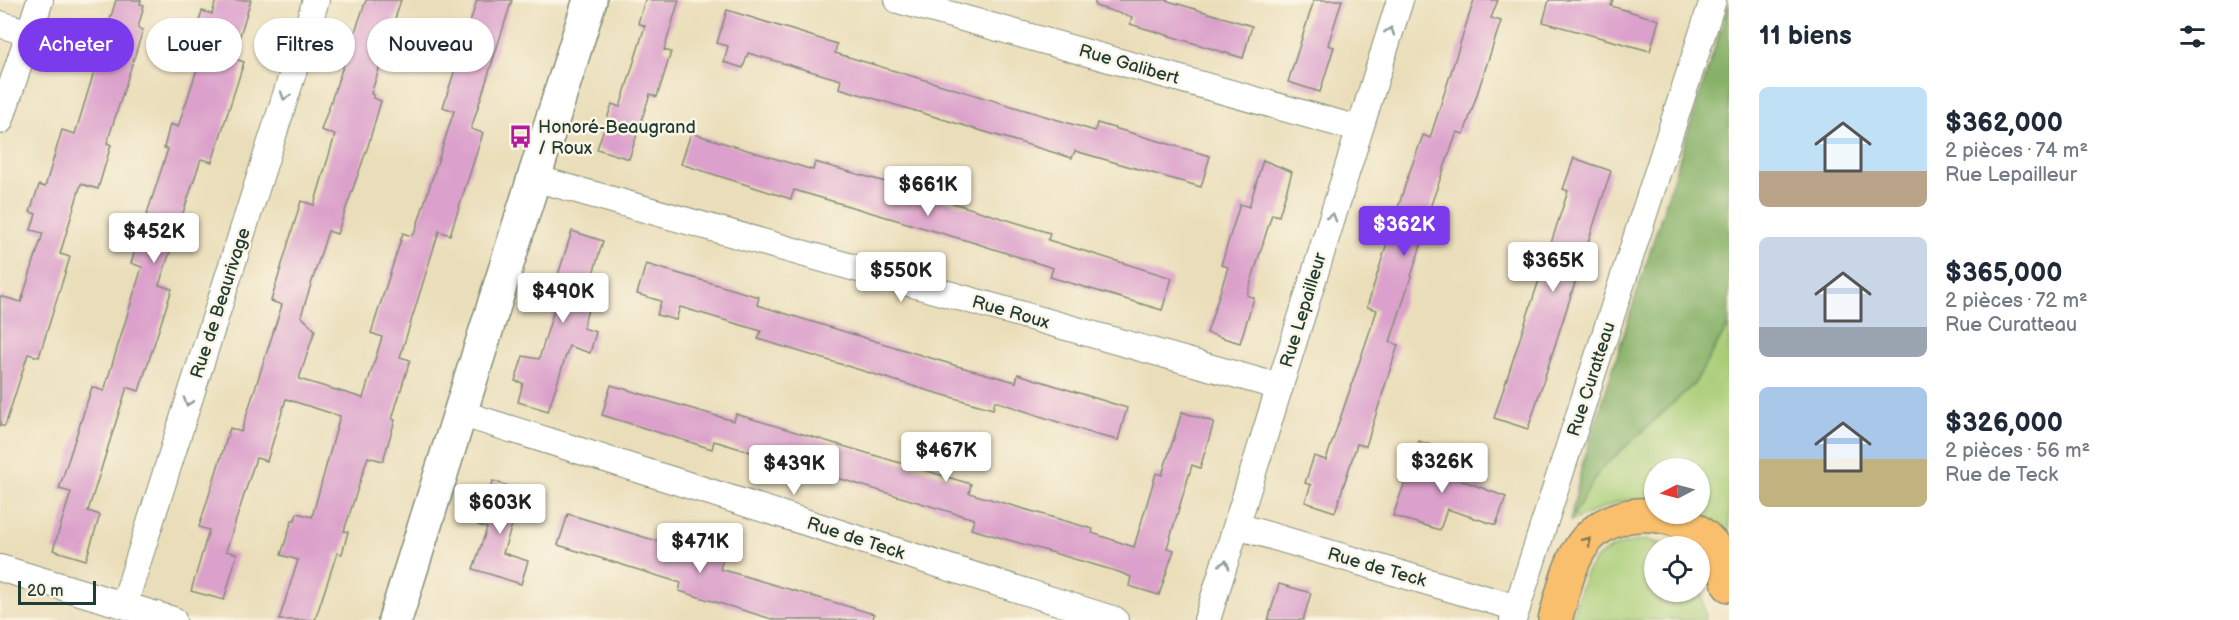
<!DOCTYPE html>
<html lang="fr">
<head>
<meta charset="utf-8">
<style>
  body { margin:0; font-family:"Balsamiq Sans",sans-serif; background:#f6f6f7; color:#1f2937; height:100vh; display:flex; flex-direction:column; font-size:22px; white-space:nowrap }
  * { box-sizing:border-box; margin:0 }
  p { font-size:20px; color:#747a83 }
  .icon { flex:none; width:33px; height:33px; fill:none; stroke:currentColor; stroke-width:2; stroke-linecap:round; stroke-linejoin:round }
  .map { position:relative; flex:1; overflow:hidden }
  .details { display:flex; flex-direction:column; background:#fff; width:510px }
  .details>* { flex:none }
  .top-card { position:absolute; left:18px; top:18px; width:570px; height:54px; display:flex; gap:12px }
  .needle { width:39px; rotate:264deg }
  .controls { position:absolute; left:1644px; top:458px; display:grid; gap:12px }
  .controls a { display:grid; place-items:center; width:66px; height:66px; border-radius:50%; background:#fff; box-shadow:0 2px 4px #0004; font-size:30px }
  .scale { position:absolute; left:18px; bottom:15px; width:78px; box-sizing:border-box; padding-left:6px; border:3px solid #1f3d34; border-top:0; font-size:16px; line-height:21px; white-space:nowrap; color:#1f3d34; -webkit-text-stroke:4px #fcf5e5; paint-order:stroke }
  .price { position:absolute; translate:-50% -51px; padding:0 14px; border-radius:6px; background:#fff; color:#222; font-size:20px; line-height:39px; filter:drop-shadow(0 2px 3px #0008) }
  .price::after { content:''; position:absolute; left:50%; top:36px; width:18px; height:14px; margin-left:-9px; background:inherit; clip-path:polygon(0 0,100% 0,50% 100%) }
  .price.selected { background:#7c3aed; color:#fff }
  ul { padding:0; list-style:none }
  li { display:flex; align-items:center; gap:18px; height:150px; padding:0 30px }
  li span { display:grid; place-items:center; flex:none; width:168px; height:120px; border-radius:9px; color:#555 }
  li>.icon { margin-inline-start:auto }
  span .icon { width:72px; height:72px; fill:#fffc; stroke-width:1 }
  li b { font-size:26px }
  h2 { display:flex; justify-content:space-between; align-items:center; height:72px; padding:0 30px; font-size:26px }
  .tag { padding:0 21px; border-radius:27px; background:#fff; box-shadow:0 2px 4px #0004; font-size:21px; line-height:54px }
  .tag.selected { background:#7c3aed; color:#fff }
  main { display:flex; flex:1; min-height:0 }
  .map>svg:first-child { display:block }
</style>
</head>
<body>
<main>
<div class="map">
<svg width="1729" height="620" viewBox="0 0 1729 620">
  <rect width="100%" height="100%" fill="#fcf5e5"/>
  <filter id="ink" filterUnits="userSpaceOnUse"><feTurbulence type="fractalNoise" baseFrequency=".0167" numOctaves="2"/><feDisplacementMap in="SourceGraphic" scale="12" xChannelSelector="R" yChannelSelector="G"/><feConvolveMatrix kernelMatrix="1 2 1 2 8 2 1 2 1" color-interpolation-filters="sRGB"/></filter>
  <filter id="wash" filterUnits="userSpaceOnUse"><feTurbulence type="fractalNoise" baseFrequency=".008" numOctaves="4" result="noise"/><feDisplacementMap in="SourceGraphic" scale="24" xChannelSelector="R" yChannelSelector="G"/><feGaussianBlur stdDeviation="1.35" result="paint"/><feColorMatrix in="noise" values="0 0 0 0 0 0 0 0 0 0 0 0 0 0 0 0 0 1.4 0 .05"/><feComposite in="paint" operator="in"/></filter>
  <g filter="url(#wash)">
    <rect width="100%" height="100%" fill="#eadeba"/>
    <g fill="#aace78" stroke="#648656" stroke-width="1.5">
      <path d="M1729,324V537L1700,513V468H1654V498L1620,501L1570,521L1600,470L1694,384Z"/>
      <path d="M1647,540L1668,546H1654V591H1700V583L1706,620H1571C1586,570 1588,546 1647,540Z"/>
    </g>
    <path fill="#87b168" stroke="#53774e" stroke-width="1.5" d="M1729,3V324L1694,384L1600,470L1570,521L1582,466Z"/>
    <g id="blocks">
      <g fill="#dba0cb">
        <path d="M116,0H141L140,4L144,5L138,28L143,30L107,143L111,145L98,189L81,184L60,254L70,257L39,357L28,354L5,426H0V296L21,302L43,233L31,230L36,214L30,212L39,185L45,187L62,130L75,134Z"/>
        <path d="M216,0H251L233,58L244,62L212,162L201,159L159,285L172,289L139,391L127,387L108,447L88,511L100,515L86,560L53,550L71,492L59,489L92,387L104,391L142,267L131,263L168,149L164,148L170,124L178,127L207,39L196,32L202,11L212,14Z"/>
        <path d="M366,0H401L371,94L374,95L373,98L381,101L368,146L337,234L328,231L301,316L315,330L299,379L363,398L382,337L371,333L403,233L411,236L415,232L454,111L443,107L477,0H512L471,129L483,133L450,235L439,231L400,357L410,360L392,419L395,420L383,461L368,457L344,531L348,532L342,554L337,553L315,620H279L298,560L281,555L292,520H295L297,513L312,517L340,416L286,399L267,461L256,458L226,551L237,554L224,600L191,591L209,530L199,527L230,428L241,432L282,305L271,301L301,201L314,205L335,135L321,130Z"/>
        <path d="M645,0H679L664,50L671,52L657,97L650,94L629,159L597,149L612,104L620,107L645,26L638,23Z"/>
        <path d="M1095,0H1165L1252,26L1243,58L1130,24L1132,17L1095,6Z"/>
        <path d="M1314,0H1342L1328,45L1334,47L1320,92L1288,82Z"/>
        <path d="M1474,0H1498L1491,18L1501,21L1464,134L1457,132L1428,213L1431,214L1390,342L1398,345L1366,446L1357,444L1335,512L1305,502L1311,485L1305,483L1314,456L1326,460L1377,310L1367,307L1407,179L1423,135L1430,138Z"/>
        <path d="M1549,0H1613L1611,6L1659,20L1650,51L1543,22Z"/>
        <path d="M727,10L837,44L835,53L1095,131L1097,123L1210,156L1201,187L1075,151L1072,158L839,88L841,80L748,53L743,68L724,62L728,46L717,43Z"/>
        <path d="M691,133L813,170L815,162L882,181L1050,233L1048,240L1172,278L1162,310L1050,277L1053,268L975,243L794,190L791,199L681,164Z"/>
        <path d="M1574,158L1611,171L1528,429L1494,418L1568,191L1563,189Z"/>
        <path d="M1263,160L1292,172L1279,216L1272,214L1247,295L1254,298L1240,343L1207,333L1228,267L1221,265L1240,204L1249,207Z"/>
        <path d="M572,231L603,241L586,297L591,298L583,328L596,332L590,353L569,346L548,411L518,402L523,383L515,381L523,356L539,359L564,277L558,275Z"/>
        <path d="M646,264L759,297L757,305L957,366L1016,382L1018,374L1127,408L1118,440L1097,435L995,401L993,409L926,390L758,339L761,331L680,307L676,320L657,315L661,301L637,294Z"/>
        <path d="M611,385L734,421L736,414L971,484L969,493L1093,529L1092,533L1134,547L1156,473L1162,475L1182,412L1214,422L1200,468L1192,465L1167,548L1174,550L1159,595L1129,586L1131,577L1119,572L971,529L974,519L714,441L712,449L602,415Z"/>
        <path d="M1419,441L1444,450L1437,471L1506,497L1496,525L1447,509L1440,530L1393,516Z"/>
        <path d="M493,481L523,491L503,553L528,561L521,584L473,569L487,528L478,525Z"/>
        <path d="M568,514L690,551L691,546L724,556L720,569L874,614L873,620H775L679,591L681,583L558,545Z"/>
        <path d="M1279,584L1311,593L1303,620H1268Z"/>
      </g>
    </g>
  </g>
  <g filter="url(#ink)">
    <use href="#blocks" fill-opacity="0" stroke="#848e77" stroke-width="1.5"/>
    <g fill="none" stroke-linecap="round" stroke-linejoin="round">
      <defs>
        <g id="minor">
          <path d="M898,0L1359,129"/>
          <path d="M0,24L28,33"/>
          <path d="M0,121L40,0"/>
          <path d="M534,178L1280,387"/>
          <path d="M460,413L1115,620"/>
          <path d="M1237,526L1517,608"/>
          <path d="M0,568L173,620"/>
          <path d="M124,605L316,0"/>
          <path d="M1207,620L1400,0"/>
          <path d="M1513,620L1713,0"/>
        </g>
        <path id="tertiary" d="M395,620L590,0"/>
        <path id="primary" d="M1555,620C1563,593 1569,560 1587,539C1621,501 1690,510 1717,551C1724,561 1726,573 1729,585"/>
      </defs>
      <use href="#minor" stroke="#848e77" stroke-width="28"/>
      <use href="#tertiary" stroke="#848e77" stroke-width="36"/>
      <use href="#primary" stroke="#848e77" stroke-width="36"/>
      <use href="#minor" stroke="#fff" stroke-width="26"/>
      <use href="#tertiary" stroke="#fff" stroke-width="33"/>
      <use href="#primary" stroke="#f9bf6d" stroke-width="33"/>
    </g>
    <defs><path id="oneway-chevron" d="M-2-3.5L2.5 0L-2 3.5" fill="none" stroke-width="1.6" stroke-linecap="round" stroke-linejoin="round" transform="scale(1.5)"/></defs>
    <g stroke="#8f9e9a">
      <use href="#oneway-chevron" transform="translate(1390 31) rotate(-72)"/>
      <use href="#oneway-chevron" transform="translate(285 96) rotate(108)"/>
      <use href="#oneway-chevron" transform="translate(1332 217) rotate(-73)"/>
      <use href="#oneway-chevron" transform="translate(188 402) rotate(108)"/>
      <use href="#oneway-chevron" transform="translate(1225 564) rotate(-72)"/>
    </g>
    <use stroke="#81784e" href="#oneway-chevron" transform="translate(1587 541) rotate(-51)"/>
  </g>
  <defs>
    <symbol id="bus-bare" viewBox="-9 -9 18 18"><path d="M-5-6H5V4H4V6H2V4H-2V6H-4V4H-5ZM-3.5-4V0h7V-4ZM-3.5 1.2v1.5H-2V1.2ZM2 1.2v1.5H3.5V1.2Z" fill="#b5179e" stroke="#fcf5e5" stroke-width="2.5" paint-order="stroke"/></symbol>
  </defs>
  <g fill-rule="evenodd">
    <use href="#bus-bare" x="504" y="120" width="33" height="33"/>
  </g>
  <g text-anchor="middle" stroke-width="5" stroke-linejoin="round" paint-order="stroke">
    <g font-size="18" fill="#1f3d34" stroke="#fcf5e5">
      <text transform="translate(1129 64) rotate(16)" y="6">Rue Galibert</text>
      <text transform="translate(220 303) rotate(-72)" y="6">Rue de Beaurivage</text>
      <text transform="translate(1303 310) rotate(-73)" y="6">Rue Lepailleur</text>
      <text transform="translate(1011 312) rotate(16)" y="6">Rue Roux</text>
      <text transform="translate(1591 379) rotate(-72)" y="6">Rue Curatteau</text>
      <text transform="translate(856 538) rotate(18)" y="6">Rue de Teck</text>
      <text transform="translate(1377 567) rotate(16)" y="6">Rue de Teck</text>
    </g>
    <g font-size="18" fill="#1f3d34" stroke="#fcf5e5" text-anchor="start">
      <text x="538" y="133">Honoré-Beaugrand<tspan x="538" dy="21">/ Roux</tspan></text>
    </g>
  </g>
</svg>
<div class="controls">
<a><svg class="needle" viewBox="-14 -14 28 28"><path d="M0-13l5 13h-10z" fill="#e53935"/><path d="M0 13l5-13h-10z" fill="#747a83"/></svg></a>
<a><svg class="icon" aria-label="locate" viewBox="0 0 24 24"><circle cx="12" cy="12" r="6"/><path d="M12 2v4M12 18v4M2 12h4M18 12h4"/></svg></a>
</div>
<div class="scale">20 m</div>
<b class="price" style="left:928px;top:217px">$661K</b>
<b class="price selected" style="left:1404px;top:257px">$362K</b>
<b class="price" style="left:154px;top:264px">$452K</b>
<b class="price" style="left:1553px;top:293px">$365K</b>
<b class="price" style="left:901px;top:303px">$550K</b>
<b class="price" style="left:563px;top:324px">$490K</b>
<b class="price" style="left:946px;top:483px">$467K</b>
<b class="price" style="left:1442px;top:494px">$326K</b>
<b class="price" style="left:794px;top:496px">$439K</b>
<b class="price" style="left:500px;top:535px">$603K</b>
<b class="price" style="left:700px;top:574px">$471K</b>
<div class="top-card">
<a class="tag selected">Acheter</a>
<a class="tag">Louer</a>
<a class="tag">Filtres</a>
<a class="tag">Nouveau</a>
</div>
</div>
<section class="details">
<h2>11 biens<svg class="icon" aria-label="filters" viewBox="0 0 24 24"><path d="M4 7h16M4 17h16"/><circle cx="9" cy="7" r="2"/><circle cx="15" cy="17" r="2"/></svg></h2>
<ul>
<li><span style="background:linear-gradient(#bfe0f5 70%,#b9a48a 0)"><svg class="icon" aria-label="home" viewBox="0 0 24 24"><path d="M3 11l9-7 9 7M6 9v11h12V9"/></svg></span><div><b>$362,000</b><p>2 pièces · 74 m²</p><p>Rue Lepailleur</p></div></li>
<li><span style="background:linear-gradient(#c9d6e8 75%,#9aa5b1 0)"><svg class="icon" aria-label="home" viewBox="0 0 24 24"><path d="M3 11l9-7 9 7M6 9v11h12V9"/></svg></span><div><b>$365,000</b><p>2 pièces · 72 m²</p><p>Rue Curatteau</p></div></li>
<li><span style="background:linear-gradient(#a9c7e8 60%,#c2b280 0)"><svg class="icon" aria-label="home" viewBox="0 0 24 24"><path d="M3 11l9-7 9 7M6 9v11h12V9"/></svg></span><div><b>$326,000</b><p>2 pièces · 56 m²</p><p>Rue de Teck</p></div></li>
</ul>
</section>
</main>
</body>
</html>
